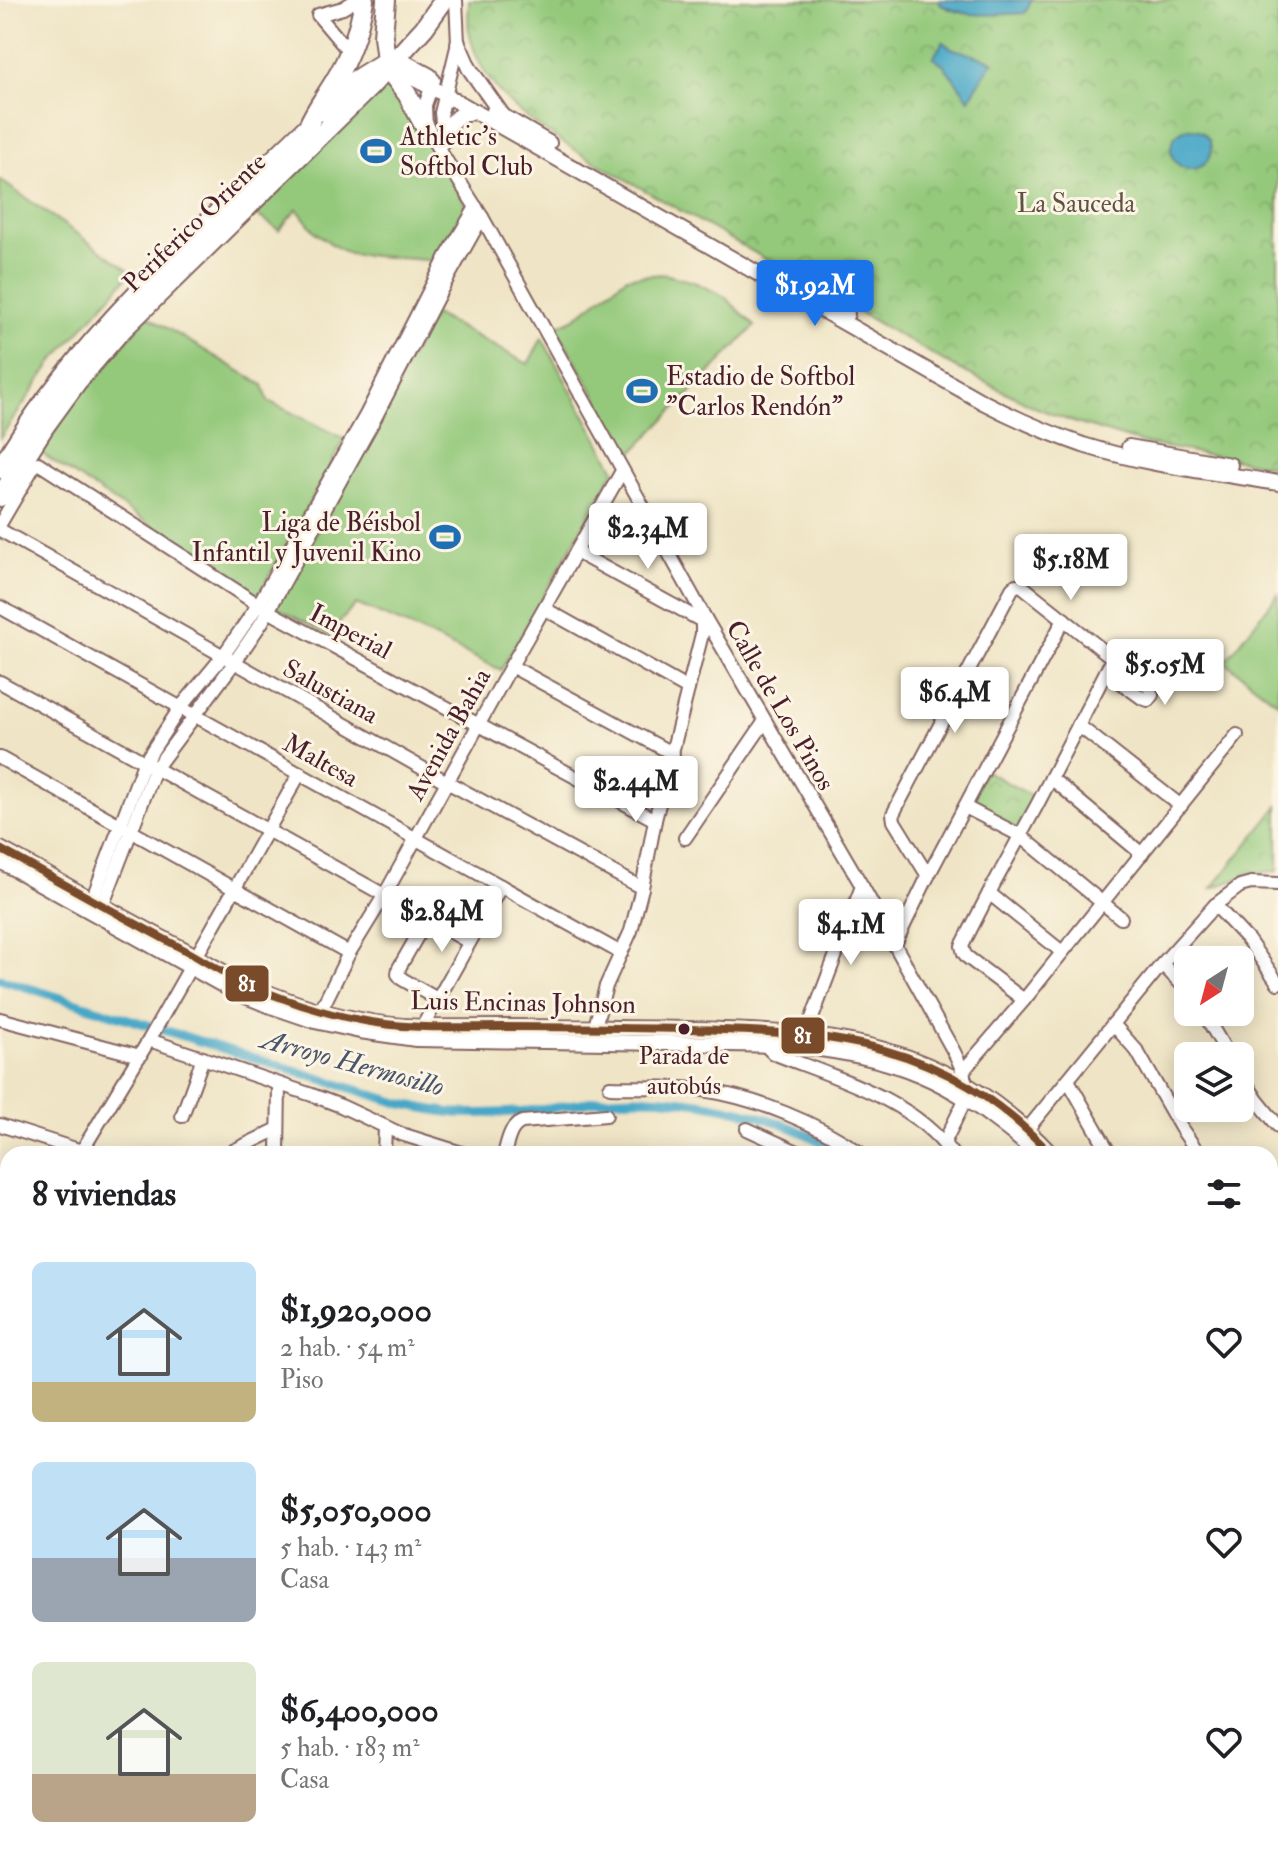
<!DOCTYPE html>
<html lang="es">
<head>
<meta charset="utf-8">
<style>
  body { margin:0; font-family:"IM FELL Double Pica",serif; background:#f6f6f6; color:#202124; height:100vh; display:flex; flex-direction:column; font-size:30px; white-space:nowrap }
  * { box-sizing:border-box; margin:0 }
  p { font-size:26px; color:#757577 }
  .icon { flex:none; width:44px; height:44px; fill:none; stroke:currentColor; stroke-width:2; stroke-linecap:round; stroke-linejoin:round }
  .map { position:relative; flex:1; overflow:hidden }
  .panel { position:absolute; left:0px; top:1146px; width:1278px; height:714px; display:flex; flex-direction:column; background:#fff; border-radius:24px 24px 0 0; box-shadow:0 4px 20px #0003 }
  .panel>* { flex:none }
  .needle { width:52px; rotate:216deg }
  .controls { position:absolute; left:1174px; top:946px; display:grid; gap:16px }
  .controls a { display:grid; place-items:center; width:80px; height:80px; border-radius:12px; background:#fff; box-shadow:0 4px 20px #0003; font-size:40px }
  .price { position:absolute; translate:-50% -68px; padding:0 18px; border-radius:8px; background:#fff; color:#222; font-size:26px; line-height:52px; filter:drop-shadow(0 2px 4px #0008) }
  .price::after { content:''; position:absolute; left:50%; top:48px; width:24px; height:18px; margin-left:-12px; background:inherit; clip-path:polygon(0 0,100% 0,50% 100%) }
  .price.on { background:#1a73e8; color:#fff }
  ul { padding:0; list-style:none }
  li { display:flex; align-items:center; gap:24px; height:200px; padding:0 32px }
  li span { display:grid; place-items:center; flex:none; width:224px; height:160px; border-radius:12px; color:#555 }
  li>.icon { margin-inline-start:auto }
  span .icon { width:96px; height:96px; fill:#fffc; stroke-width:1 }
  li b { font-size:34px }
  h2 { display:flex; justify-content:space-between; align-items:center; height:96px; padding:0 32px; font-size:34px }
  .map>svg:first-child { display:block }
</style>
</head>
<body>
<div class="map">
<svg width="1278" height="1859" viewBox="0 0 1278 1859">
  <defs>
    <pattern id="park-crowns" width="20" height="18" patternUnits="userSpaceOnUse" patternTransform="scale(2)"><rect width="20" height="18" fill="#94c97b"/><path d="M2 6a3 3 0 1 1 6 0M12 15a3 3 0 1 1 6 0" fill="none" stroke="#81ac6a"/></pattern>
  </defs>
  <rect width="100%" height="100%" fill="#fcf5e5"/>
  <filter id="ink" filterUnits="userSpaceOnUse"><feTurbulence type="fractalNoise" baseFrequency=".0125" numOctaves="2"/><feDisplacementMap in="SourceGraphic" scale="16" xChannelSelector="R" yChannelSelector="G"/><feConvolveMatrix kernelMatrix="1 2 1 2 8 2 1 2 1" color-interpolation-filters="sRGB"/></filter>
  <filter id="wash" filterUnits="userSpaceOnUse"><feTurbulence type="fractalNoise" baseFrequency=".006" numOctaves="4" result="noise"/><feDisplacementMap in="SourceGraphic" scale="32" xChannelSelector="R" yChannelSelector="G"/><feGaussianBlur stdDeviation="1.8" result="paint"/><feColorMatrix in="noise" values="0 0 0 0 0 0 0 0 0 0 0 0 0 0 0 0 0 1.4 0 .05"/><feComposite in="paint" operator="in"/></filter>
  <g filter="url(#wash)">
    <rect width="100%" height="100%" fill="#efe4c5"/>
    <g fill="#94c97b" stroke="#6f7453" stroke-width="2">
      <path d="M388,88L396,89L405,95L467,207L439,261L349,254L333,245L315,232L297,209L279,230L254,213L380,90Z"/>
      <path d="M0,180L132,272L54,360L0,438Z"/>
      <path d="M664,274L694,282L724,296L755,326L630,455L556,327L575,318L627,277Z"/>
      <path d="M434,314L528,364L542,338L615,470L501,670L409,626L356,604L328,635L276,607Z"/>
      <path d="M147,316L263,385L268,401L345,439L258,596L41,453L74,402Z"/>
      <path d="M1278,594V703L1225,662Z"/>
    </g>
    <g fill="url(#park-crowns)" stroke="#6f7453" stroke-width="2">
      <path d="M469,0H1278V467L1142,443L1070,421L1037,408L955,367L590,159C538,127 482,97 469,31C467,21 469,10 469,0Z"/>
      <path d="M985,771L1036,798L1018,832L968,804Z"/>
      <path d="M1278,806V871L1254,873L1212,888Z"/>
    </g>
    <g fill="#47a7c7" stroke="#486379" stroke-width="2">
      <path d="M939,0H1032L1025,13C997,14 967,19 941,5Z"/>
      <path d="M943,42L951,48L993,61L969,99L943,64L933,58Z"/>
      <circle cx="1191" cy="149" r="20"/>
    </g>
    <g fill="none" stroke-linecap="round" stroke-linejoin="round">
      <path stroke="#47a7c7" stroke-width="9" d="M0,979L402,1104C420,1107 438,1112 456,1113C480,1114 506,1113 529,1111C553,1109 577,1103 601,1100C675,1092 779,1111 840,1154"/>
    </g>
  </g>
  <g filter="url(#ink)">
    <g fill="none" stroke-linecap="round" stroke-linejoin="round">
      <defs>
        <g id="minor">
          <path d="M350,53L318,15L343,8L356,0"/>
          <path d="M434,80L425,105L426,129L482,217L705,618L862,886L954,1052C961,1066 969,1082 966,1098L944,1143"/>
          <path d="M444,142L441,113L458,43L456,0"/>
          <path d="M0,524L34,466L38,463L268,611L655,820"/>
          <path d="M0,530L447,782L642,888"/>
          <path d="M576,552L702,621"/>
          <path d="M0,607L621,953"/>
          <path d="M545,609L688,689"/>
          <path d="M511,666L673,754"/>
          <path d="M0,682L469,942"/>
          <path d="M1078,725L1181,806"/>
          <path d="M0,758L349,953"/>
          <path d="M1051,778L1142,854"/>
          <path d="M965,807L1021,836L1121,918"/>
          <path d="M685,838L765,721"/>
          <path d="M928,876L894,821L893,814L1012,589L1016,585L1022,586L1149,687L1152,695L1148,700L1142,698L1106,672"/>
          <path d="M989,893L1062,952"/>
          <path d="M1215,905L1248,940L1278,983"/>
          <path d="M89,908L144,763L180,708L223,656L258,605L366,415L447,256L476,207"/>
          <path d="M100,912L155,769L234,663L262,622L375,418L441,290L482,217"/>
          <path d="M427,919L399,968L398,974L402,979L437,999"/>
          <path d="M895,944L928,876L1064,619"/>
          <path d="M1162,964L1188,991"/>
          <path d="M1024,1000L967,957L964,953L962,946L989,893L1037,805L1109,666"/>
          <path d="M1203,1012L1229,1056"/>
          <path d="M318,1016L349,953L384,896L511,666L622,471"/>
          <path d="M0,1019L140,1056"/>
          <path d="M1113,1024L1137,1051L1181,1128L1199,1154"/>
          <path d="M419,1033L501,886"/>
          <path d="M593,1034L606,986L631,931L642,888L655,820L702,634V621L705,618"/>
          <path d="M806,1034L862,886"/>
          <path d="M149,1040L312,1095L341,1106L401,1134L465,1154"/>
          <path d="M765,1045L773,1053C833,1077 912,1098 952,1154"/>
          <path d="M963,1071L1024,1000L1237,735"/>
          <path d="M1240,1074L1257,1100L1278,1126"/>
          <path d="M1068,1080L1110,1154"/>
          <path d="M610,1087C641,1088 673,1086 703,1090C757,1098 817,1123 862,1154"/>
          <path d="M182,1116L203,1058"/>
          <path d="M0,1125L91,1154"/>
          <path d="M747,1129L802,1154"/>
          <path d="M1021,1137L1162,964L1215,905L1240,886L1251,883L1278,884"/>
          <path d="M80,1154L149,1040L300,773"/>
          <path d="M227,1154L278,1129"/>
          <path d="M278,1154L279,1084"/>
          <path d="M384,1154L385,1127"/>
          <path d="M504,1154C508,1142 509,1127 522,1122L606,1115"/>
          <path d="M1270,1179L1278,1185"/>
          <path d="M0,1228L8,1230"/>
          <path d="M0,1257L8,1249"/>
          <path d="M1270,1257L1278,1265"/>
          <path d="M0,1332L8,1334"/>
          <path d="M1270,1344L1278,1335"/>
          <path d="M0,1431L8,1433"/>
          <path d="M0,1486L8,1478"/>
          <path d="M0,1511L8,1503"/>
          <path d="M1270,1576L1278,1574"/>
          <path d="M1270,1586L1278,1588"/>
          <path d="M0,1639L3,1640"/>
          <path d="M1270,1688L1278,1693"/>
          <path d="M1270,1703L1278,1708"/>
          <path d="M0,1727L8,1728"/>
          <path d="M913,1855L916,1852"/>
          <path d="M117,1859L120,1852"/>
          <path d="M208,1859L214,1852"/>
          <path d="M297,1859L302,1852"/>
          <path d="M845,1859L852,1852"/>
          <path d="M868,1859L872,1852"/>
        </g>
        <g id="major">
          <path d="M458,43L469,68L503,116"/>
          <path d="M397,58L430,76"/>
          <path d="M387,68L403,73L444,94L981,401C1014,418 1048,433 1083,445C1146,465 1213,472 1278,483"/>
          <path d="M494,111L549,143"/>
          <path d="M443,140C452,121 454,113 476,112"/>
          <path d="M803,288L847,314"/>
          <path d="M1129,447L1230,465"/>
          <path d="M0,849C61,882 120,916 181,948C200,958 219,971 239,980C277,998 318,1012 360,1020C407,1030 456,1027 504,1027C565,1027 626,1028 686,1029C834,1032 944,1040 1051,1154"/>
          <path d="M0,861L235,992L268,1005L315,1021L360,1031L416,1039L787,1045C867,1053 928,1067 993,1118C1008,1129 1023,1140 1035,1154"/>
          <path d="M1270,1461L1278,1476"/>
          <path d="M1270,1496L1278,1492"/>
          <path d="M1270,1526L1278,1547"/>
          <path d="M1270,1600L1278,1609"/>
        </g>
        <g id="highway">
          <path d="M386,0L383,36L387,68L407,94L426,129"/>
          <path d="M324,112L355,80L384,62"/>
          <path d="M0,469C75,338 201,231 308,126C315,110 325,97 334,82C350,56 359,30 364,0"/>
          <path d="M0,497L45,426L77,382L119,333L371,86L424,28L444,0"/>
        </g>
      </defs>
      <use href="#minor" stroke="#846461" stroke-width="16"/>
      <use href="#major" stroke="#846461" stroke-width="18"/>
      <use href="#highway" stroke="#846461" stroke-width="22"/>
      <use href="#minor" stroke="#fff" stroke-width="12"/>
      <use href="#major" stroke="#fff" stroke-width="14"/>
      <use href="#highway" stroke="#fff" stroke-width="18"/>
      <defs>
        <path id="bus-1" d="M0,849C61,882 120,916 181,948C200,958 219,971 239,980C277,998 318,1012 360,1020C407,1030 456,1027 504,1027C565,1027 626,1028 686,1029C834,1032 944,1040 1051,1154"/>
      </defs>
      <use href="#bus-1" stroke="#fcf5e5" stroke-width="14"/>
      <use href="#bus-1" stroke="#7a4b2a" stroke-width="8"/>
    </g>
  </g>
  <defs>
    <symbol id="stadium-bare" viewBox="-9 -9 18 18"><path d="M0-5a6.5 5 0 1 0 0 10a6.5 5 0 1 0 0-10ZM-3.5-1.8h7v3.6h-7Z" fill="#1f6fb2" stroke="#fcf5e5" stroke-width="2.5" paint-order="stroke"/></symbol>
  </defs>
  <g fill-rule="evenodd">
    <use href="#stadium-bare" x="354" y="129" width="44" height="44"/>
    <use href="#stadium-bare" x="620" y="369" width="44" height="44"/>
    <use href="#stadium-bare" x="423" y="515" width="44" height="44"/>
  </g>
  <circle fill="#4a1f2b" stroke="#fcf5e5" stroke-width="3" cx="684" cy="1029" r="7"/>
  <g text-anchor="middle" stroke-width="6" stroke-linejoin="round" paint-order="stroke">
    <g font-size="24" fill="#4a1f2b" stroke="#fcf5e5">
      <text x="684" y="1064">Parada de<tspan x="684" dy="30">autobús</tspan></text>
    </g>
    <g font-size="26" fill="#4a1f2b" stroke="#fcf5e5" text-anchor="start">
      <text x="400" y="145">Athletic's<tspan x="400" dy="30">Softbol Club</tspan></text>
      <text x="666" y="385">Estadio de Softbol<tspan x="666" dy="30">"Carlos Rendón"</tspan></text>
      <text x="421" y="531" text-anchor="end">Liga de Béisbol<tspan x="421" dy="30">Infantil y Juvenil Kino</tspan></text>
    </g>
    <g font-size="26" fill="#605243" stroke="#fcf5e5">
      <text x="1076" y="212">La Sauceda</text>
    </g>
    <g font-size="26" fill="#4a1f2b" stroke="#fcf5e5">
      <text transform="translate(194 222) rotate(-44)" y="9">Periferico Oriente</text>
      <text transform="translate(351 631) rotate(28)" y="9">Imperial</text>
      <text transform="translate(331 691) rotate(29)" y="9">Salustiana</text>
      <text transform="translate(781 705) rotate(60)" y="9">Calle de Los Pinos</text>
      <text transform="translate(448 734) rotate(-61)" y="9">Avenida Bahia</text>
      <text transform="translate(321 760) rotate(29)" y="9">Maltesa</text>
      <text transform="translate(523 1002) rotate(1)" y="9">Luis Encinas Johnson</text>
    </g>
    <g font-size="28" font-style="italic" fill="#495569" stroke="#fcf5e5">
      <text transform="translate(353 1062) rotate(15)" y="10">Arroyo Hermosillo</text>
    </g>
  </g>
  <g stroke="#fcf5e5" stroke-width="3">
    <rect x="224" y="964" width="46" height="39" rx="8" fill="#7a4b2a"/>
    <rect x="780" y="1016" width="46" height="39" rx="8" fill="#7a4b2a"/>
  </g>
  <g font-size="22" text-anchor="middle" font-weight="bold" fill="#fff">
    <text x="247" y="991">81</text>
    <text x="803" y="1043">81</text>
  </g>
</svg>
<div class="controls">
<a><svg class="needle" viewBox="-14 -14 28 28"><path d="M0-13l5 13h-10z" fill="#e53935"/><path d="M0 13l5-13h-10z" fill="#757577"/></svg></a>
<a><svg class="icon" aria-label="layers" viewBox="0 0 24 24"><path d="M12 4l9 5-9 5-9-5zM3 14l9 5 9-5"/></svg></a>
</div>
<b class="price on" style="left:815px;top:328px">$1.92M</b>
<b class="price" style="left:648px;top:571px">$2.34M</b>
<b class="price" style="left:1071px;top:602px">$5.18M</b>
<b class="price" style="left:1165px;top:707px">$5.05M</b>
<b class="price" style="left:955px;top:735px">$6.4M</b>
<b class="price" style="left:636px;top:824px">$2.44M</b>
<b class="price" style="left:442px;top:954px">$2.84M</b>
<b class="price" style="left:851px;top:967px">$4.1M</b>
<section class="panel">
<h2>8 viviendas<svg class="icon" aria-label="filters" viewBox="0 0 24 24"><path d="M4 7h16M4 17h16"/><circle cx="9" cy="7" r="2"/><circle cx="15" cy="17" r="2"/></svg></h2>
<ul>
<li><span style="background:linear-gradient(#bfe0f5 75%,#c2b280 0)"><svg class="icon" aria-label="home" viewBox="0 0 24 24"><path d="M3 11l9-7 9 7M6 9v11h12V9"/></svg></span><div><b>$1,920,000</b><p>2 hab. · 54 m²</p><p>Piso</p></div><svg class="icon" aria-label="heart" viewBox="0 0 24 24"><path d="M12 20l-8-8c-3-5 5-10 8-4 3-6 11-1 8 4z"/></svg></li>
<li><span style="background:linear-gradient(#bfe0f5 60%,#9aa5b1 0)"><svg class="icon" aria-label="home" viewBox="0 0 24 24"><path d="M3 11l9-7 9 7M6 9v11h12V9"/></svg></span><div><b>$5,050,000</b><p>5 hab. · 143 m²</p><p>Casa</p></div><svg class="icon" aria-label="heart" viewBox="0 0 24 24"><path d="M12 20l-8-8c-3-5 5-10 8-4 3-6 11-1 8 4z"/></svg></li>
<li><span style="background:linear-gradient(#dfe7d0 70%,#b9a48a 0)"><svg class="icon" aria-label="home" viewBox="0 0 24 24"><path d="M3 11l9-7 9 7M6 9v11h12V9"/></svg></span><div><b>$6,400,000</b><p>5 hab. · 183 m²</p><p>Casa</p></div><svg class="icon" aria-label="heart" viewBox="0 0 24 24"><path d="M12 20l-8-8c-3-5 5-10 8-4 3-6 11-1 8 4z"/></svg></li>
</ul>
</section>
</div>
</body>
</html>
